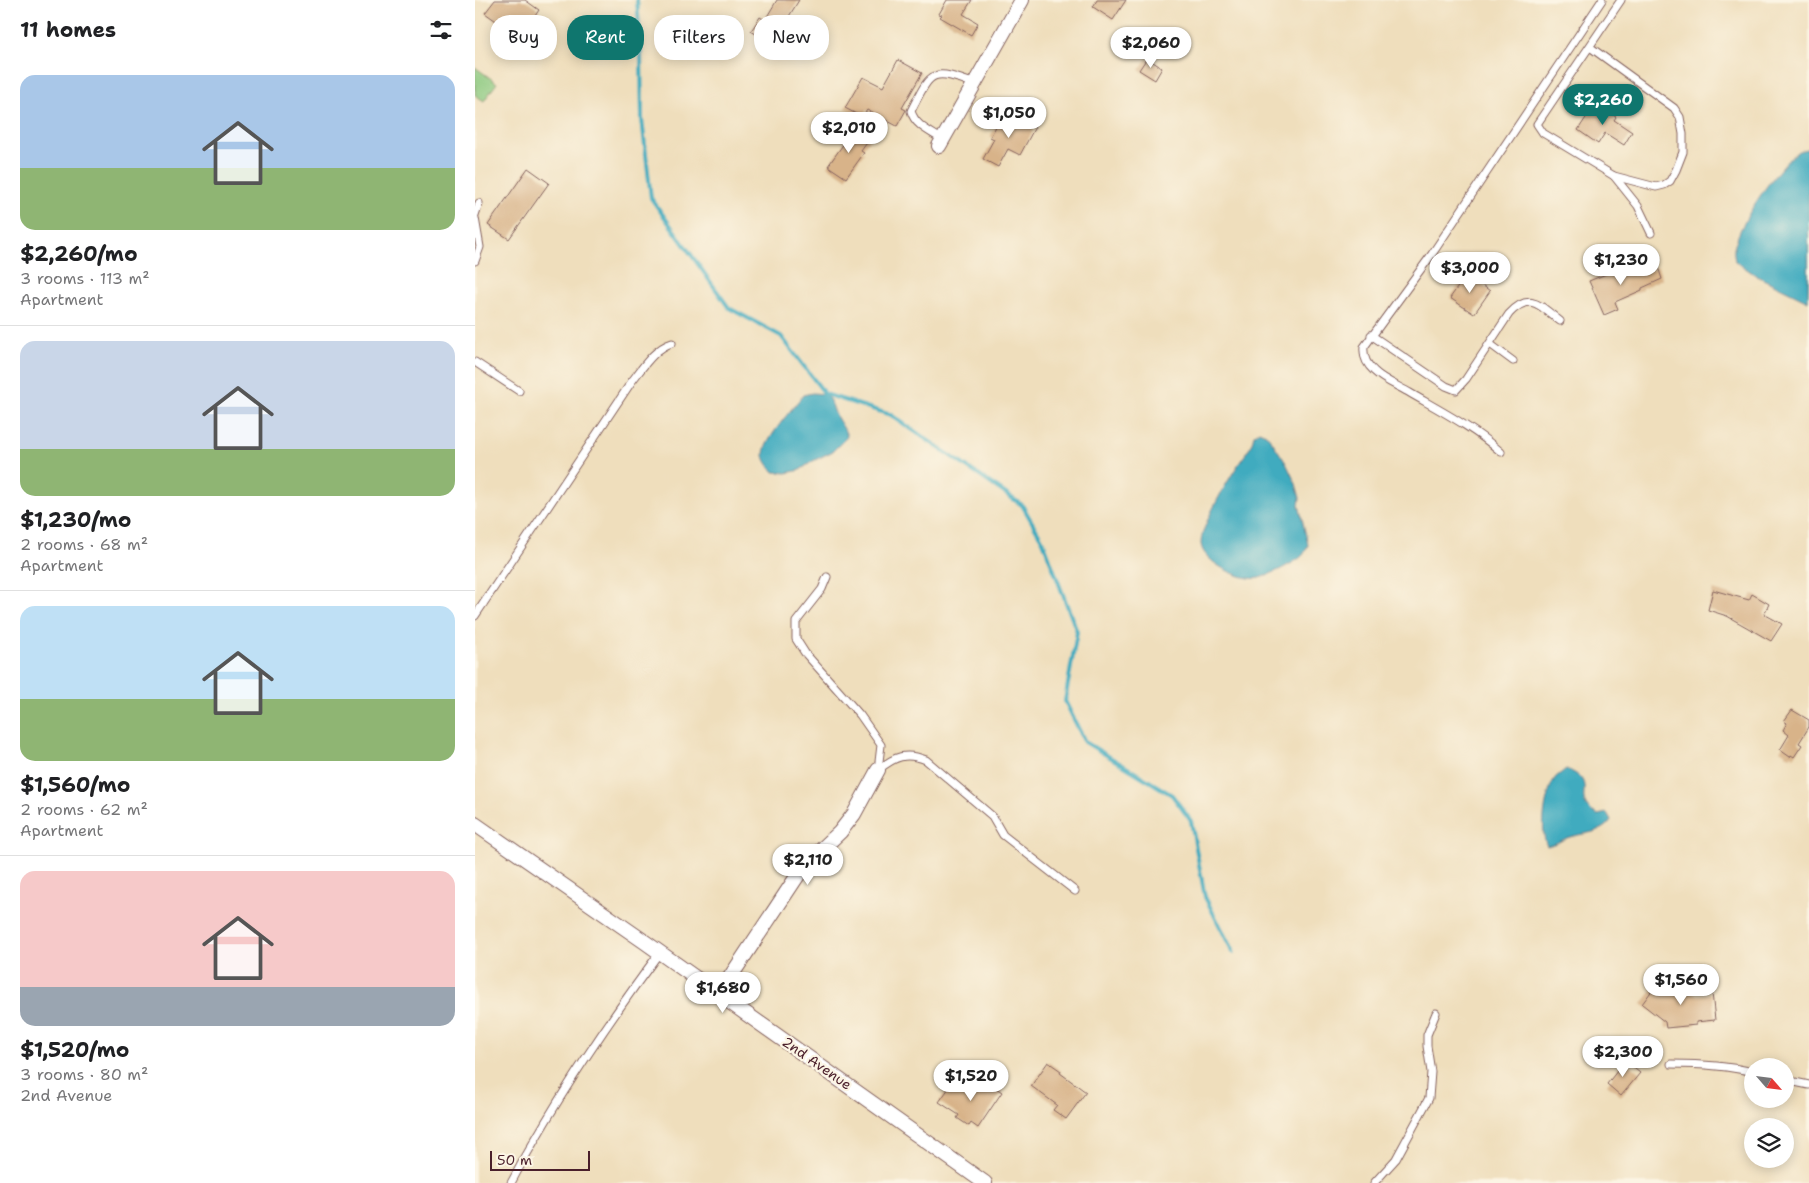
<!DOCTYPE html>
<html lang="en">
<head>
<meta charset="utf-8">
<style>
  body { margin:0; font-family:"Shantell Sans",sans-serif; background:#f6f6f6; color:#202124; height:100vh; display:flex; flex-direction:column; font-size:19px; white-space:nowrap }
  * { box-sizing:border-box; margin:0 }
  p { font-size:16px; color:#757577 }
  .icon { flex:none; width:28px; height:28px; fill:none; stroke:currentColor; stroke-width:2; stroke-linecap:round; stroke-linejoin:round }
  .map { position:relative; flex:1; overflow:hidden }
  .drawer { display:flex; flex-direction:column; background:#fff; width:475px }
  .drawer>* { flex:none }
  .guide { position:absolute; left:15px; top:15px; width:475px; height:45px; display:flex; gap:10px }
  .needle { width:32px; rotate:118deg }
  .tools { position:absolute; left:1269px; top:1058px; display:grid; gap:10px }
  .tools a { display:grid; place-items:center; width:50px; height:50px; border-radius:50%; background:#fff; box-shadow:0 2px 12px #0003; font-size:25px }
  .scale { position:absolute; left:15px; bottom:12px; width:100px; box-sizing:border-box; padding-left:5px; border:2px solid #4a1f2b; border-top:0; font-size:14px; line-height:18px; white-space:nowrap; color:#4a1f2b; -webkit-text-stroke:4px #fcf5e5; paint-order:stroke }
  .price { position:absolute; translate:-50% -42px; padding:0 11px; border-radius:18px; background:#fff; color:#222; font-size:16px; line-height:32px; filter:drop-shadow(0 1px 2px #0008) }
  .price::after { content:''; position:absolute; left:50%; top:30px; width:15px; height:11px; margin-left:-8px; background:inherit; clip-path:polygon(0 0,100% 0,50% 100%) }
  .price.on { background:#0f766e; color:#fff }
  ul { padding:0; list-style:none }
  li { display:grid; align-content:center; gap:10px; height:265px; padding:0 20px }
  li+li { border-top:1px solid #e0e0e0 }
  li span { display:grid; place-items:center; height:155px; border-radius:15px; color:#555 }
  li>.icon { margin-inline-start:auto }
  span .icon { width:90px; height:90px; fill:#fffc; stroke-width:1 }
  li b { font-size:21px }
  h2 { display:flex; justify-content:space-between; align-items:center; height:60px; padding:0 20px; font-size:21px }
  .chip { padding:0 18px; border-radius:20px; background:#fff; box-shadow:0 2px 12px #0003; font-size:18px; line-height:45px }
  .chip.on { background:#0f766e; color:#fff }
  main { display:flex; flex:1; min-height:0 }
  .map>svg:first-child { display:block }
</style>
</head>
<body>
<main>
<section class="drawer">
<h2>11 homes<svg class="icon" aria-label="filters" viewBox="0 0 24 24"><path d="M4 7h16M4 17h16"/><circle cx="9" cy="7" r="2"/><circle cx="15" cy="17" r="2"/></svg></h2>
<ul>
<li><span style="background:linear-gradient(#a9c7e8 60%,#8fb573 0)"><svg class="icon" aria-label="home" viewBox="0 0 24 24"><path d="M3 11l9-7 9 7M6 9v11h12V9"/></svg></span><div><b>$2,260/mo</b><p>3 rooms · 113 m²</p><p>Apartment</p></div></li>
<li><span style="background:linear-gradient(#c9d6e8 70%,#8fb573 0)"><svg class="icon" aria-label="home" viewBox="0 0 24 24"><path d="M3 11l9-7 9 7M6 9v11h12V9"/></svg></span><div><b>$1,230/mo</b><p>2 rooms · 68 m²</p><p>Apartment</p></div></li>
<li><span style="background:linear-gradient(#bfe0f5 60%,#8fb573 0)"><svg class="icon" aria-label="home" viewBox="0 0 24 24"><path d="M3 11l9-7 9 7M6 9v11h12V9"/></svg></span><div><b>$1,560/mo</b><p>2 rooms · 62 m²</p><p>Apartment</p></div></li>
<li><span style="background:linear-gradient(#f6c9c9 75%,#9aa5b1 0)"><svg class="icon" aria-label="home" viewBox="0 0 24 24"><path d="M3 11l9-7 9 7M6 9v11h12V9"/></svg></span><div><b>$1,520/mo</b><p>3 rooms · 80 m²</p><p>2nd Avenue</p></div></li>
</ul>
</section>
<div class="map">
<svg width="1334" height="1183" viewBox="0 0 1334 1183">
  <rect width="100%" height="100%" fill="#fcf5e5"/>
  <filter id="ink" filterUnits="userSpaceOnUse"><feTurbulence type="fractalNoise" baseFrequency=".02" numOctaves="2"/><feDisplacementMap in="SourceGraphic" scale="10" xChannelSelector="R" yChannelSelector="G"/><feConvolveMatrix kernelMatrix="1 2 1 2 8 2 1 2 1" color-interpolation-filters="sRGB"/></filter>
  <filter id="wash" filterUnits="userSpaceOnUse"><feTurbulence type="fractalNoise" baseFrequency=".0096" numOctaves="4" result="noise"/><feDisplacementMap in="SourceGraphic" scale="20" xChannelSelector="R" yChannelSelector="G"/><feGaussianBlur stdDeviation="1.12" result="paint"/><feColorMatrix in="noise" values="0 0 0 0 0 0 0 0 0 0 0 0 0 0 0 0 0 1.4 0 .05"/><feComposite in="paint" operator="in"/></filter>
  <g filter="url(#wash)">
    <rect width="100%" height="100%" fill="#efdebc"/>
    <path fill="#8ac87e" stroke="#6a7454" d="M0,67L22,83L9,101L0,95Z"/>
    <g fill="#40abbf" stroke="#456575">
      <path d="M1332,149L1334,150L1333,301L1282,276L1260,261C1259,255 1258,250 1260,245C1266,220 1301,169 1321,153C1324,150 1328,150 1332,149Z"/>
      <path d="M337,393L350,394C360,405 357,410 363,419C367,426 370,429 372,437L358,451L338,461L325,470L312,473L299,472C295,467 290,462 289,455C288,441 319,407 328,395Z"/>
      <path d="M784,431L791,434L798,443L811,463L821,484L825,498L824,505L833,545C832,548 830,552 828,555C822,562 793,576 784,578C768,582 727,562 726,544C725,527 753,480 763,465C770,454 776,449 779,435Z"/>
      <path d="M1091,769C1122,781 1101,794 1113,808C1115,811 1120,813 1123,815L1132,813L1136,820C1126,835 1108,832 1092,838C1085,841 1080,844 1072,846C1064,832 1071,788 1081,777C1084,774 1088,772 1091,769Z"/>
    </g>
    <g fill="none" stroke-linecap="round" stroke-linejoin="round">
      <path stroke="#40abbf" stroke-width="4" d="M162,0L166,54L167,119L176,198L254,308L306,336L350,394L416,415L547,505L568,541L602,632L590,701L610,742L697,795L716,821L730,897L758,952"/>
    </g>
    <g id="blocks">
      <g fill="#d8b389">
        <path d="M20,0H50L64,10L45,38L10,13Z"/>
        <path d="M302,0H324L297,44L276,31L285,17L290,20Z"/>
        <path d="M472,0H497L488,14L503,23L496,35L465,17L467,15L464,14Z"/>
        <path d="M622,0H651L638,20L618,7Z"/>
        <path d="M672,58L687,68L680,80L664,70Z"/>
        <path d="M423,60L447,73L427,108L431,110L422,126L392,110L387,117L370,108L388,77L408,87Z"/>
        <path d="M1120,104L1141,117L1139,120L1157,132L1149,145L1130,133L1123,144L1103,130Z"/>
        <path d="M534,112L560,127L545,155L533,149L523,167L508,159L519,139L515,137L523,123L527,125Z"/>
        <path d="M379,129L394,140L386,151L389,153L371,178L353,166Z"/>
        <path d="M53,168L74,183L34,239L13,225Z"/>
        <path d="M1159,265L1163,275L1183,267L1187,279L1167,288V290L1140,302L1143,309L1129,315L1114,281L1136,272L1137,274Z"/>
        <path d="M992,274L1015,291L999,314L975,298Z"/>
        <path d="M1238,590L1274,600L1277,594L1294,604L1289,614L1307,624L1296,641L1252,616L1233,610Z"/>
        <path d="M1317,710L1334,720V727L1324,743L1327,745L1319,757L1316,755L1315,757L1305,750L1314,735L1308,730L1312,723L1309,721Z"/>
        <path d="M1198,979L1222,995L1237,993L1240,1020L1221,1022V1025L1191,1028L1190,1022L1167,1004L1178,989L1186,995Z"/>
        <path d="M1150,1061L1165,1073L1146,1096L1132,1084Z"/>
        <path d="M573,1062L586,1071L585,1073L611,1092L591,1119L578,1110L582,1105L556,1086Z"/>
        <path d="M506,1078L527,1092L503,1128L496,1123L494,1126L482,1118L484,1115L464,1102L479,1081L496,1093Z"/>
      </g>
    </g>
  </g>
  <g filter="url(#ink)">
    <use href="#blocks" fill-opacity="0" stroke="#84625e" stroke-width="1"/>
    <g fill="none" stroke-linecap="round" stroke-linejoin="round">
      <defs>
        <g id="service">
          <path d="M1115,47L1199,108L1205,117L1208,134V152L1201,170L1195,181L1189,185L1181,187L1139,176L1068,133L1062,124C1090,83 1118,41 1146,0"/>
          <path d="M468,140C456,132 440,126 436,111C456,72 455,67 500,84"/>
          <path d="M1139,176L1163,206L1176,233"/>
          <path d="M0,215L4,203"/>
          <path d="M0,218L5,247L0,261"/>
          <path d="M896,335L971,386L981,390L991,379L1034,314C1055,291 1065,306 1085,321"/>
          <path d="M1015,344L1038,361"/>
          <path d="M0,362L44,391"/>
          <path d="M1026,452C999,428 966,411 935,393C923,386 908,380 899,371C891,364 888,357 889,347L957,254L1127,0"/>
          <path d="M352,577L347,589L321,622V639L330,653L385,715L406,745L403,770"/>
          <path d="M0,616L157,381C168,367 180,348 197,343"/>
          <path d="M403,770C420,756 431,752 451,760L517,816L528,835L600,891"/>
          <path d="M1196,1064C1224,1064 1250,1065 1278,1072"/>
          <path d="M1310,1080L1334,1085"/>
          <path d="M36,1183C79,1102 130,1026 185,952"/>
          <path d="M899,1183L921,1159L954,1098L956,1072L952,1046V1035L961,1013"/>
        </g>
        <g id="minor">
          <path d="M464,146L547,0"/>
          <path d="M0,824L170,942L510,1183"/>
          <path d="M244,994L329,866L365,832L379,814L403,770"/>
        </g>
      </defs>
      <use href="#service" stroke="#84625e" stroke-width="9"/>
      <use href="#minor" stroke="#84625e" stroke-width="16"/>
      <use href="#service" stroke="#fff" stroke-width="7"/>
      <use href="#minor" stroke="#fff" stroke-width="14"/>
    </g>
  </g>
  <g text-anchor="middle" stroke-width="4.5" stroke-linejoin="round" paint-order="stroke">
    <g font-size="14" fill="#4a1f2b" stroke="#fcf5e5">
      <text transform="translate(342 1063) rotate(35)" y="5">2nd Avenue</text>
    </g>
  </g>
</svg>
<div class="tools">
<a><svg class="needle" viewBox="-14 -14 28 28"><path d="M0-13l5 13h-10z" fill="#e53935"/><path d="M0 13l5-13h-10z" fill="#757577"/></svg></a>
<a><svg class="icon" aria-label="layers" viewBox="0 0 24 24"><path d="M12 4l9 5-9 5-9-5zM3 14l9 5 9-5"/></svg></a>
</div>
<div class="scale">50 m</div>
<b class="price" style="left:676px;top:69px">$2,060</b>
<b class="price on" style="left:1128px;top:126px">$2,260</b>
<b class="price" style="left:534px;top:139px">$1,050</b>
<b class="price" style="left:374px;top:154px">$2,010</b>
<b class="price" style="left:1146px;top:286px">$1,230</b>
<b class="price" style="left:995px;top:294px">$3,000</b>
<b class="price" style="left:333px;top:886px">$2,110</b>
<b class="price" style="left:1206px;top:1006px">$1,560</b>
<b class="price" style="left:248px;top:1014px">$1,680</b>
<b class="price" style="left:1148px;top:1078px">$2,300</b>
<b class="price" style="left:496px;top:1102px">$1,520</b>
<div class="guide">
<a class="chip">Buy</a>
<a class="chip on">Rent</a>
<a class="chip">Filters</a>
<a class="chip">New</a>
</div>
</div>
</main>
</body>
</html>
